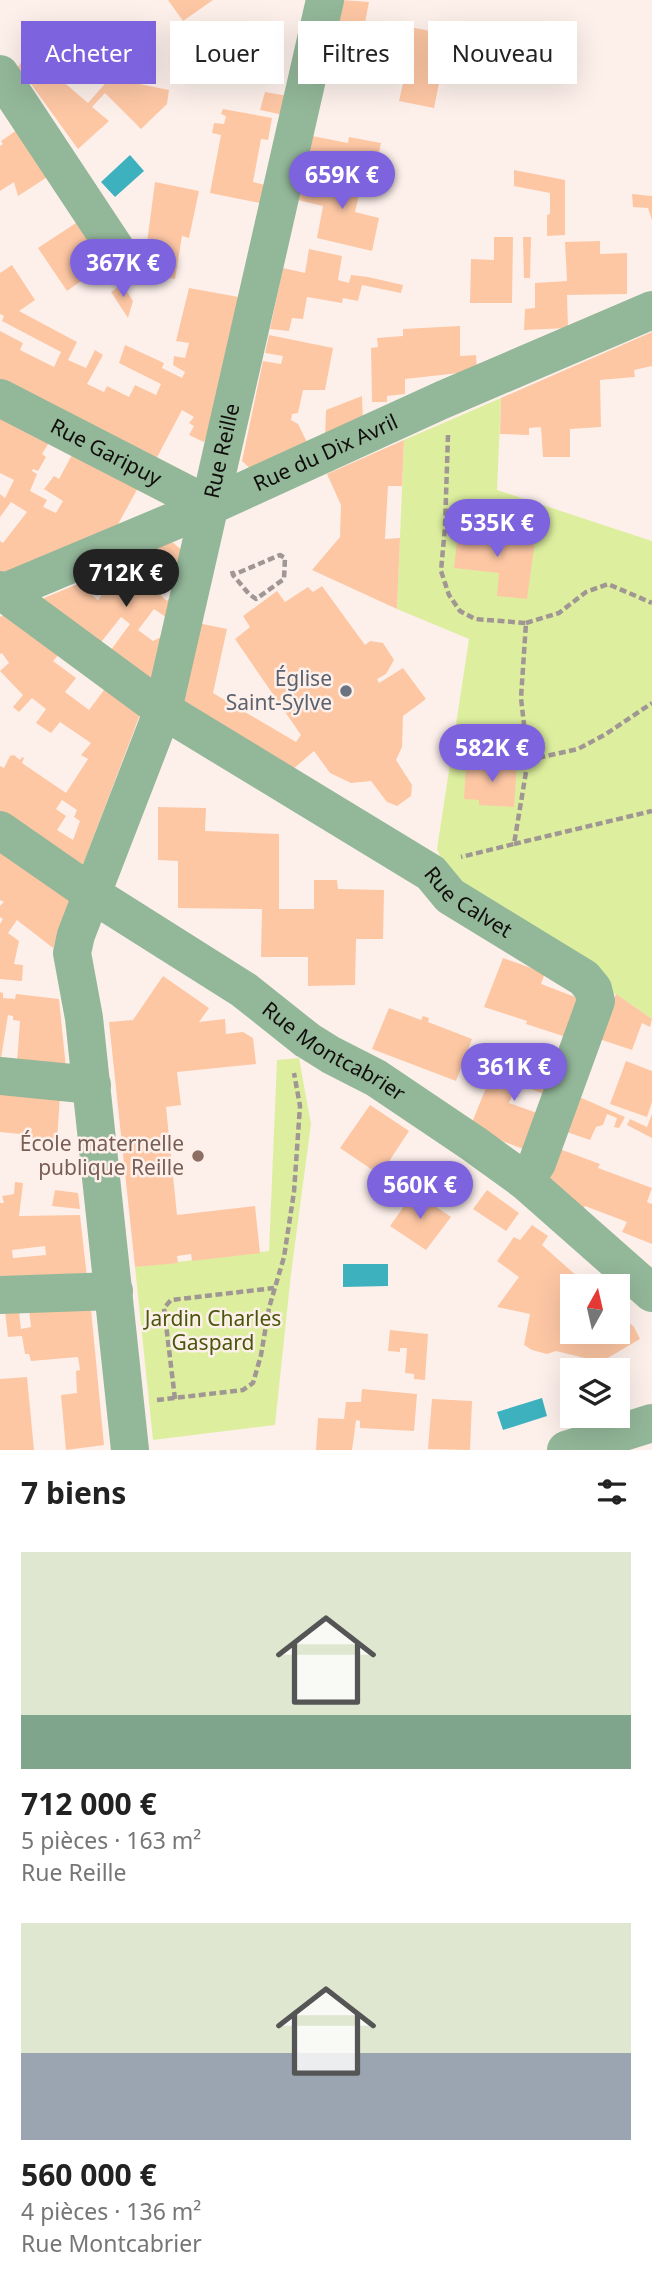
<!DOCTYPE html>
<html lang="fr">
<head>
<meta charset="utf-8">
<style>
  body { margin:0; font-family:"Noto Sans",sans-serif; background:#f2f2f2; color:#222; height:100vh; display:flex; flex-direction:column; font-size:26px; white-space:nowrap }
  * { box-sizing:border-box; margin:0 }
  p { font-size:23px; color:#767676 }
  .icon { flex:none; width:38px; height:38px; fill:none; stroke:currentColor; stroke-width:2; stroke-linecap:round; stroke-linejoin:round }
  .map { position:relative; height:1450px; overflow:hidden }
  .drawer { display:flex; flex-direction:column; background:#fff; flex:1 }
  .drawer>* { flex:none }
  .top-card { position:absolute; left:21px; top:21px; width:611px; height:63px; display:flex; gap:14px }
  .needle { width:46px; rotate:8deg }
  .buttons { position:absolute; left:560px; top:1274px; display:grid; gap:14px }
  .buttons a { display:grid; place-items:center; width:70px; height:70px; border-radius:0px; background:#fff; box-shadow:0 7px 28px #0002; font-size:35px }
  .price { position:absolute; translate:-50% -60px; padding:0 16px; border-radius:24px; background:#7e63de; color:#fff; font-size:23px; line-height:46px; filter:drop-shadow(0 2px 4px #0008) }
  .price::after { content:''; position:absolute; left:50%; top:42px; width:21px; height:16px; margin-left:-10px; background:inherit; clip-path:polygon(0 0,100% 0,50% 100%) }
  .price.active { background:#222; color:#fff }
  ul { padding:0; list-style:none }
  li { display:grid; align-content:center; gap:14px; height:371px; padding:0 21px }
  li span { display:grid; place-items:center; height:217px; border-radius:0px; color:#555 }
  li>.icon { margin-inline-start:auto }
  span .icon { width:126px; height:126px; fill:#fffc; stroke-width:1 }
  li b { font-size:30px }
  h2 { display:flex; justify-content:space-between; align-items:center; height:84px; padding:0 21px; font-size:30px }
  .chip { padding:0 24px; border-radius:0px; background:#fff; box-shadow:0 7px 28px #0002; font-size:24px; line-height:63px }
  .chip.active { background:#7e63de; color:#fff }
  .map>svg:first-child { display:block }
</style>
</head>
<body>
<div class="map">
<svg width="652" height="1450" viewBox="0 0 652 1450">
  <rect width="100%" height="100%" fill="#fdf0eb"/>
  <g fill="#ddef9f">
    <path d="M501,398L497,490L652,541V1019L450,881L437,849L469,639L397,609L404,440Z"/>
    <path d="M299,1058L311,1124L291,1274L275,1425L153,1440L135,1267L269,1251L277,1060Z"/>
  </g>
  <g fill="#3db1be">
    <path d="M130,155L144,171L115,197L101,182Z"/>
    <path d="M388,1264V1286L343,1287V1264Z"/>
    <path d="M542,1398L547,1416L503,1430L497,1412Z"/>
  </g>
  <g fill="#fdc7a4" fill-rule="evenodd">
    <path d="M168,0H213L183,21Z"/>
    <path d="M342,0L369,2L356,69L328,64Z"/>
    <path d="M399,25L472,39L470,49L476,75L442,68L434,108L399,101L404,79L389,75Z"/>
    <path d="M23,59L48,64L46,67L88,103L110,78L169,90L167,104L141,129L105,93L92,107L109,121L78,149L23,73L15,72Z"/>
    <path d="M265,92L288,96L284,115L260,110Z"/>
    <path d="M223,109L272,118L268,140L261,139L253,182L269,186L265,204L210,193L221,135L212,133L214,123L224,124L226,116L221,114Z"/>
    <path d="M20,128L52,174L18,196L14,182L0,191V146L3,144L1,141Z"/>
    <path d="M312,136L348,143L349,137L381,143L377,162L354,157L351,169L319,162L320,154L308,153Z"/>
    <path d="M327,170L363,177L355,212L379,218L372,251L317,238L323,206L298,200L302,184L323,187Z"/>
    <path d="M514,170L565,180V235L547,236V215L550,214V193L514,186Z"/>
    <path d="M155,182L199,191L189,238L182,236L175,279L143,273Z"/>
    <path d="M632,194L652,196V220L648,208L633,207Z"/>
    <path d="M82,219L109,261L67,291L38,248Z"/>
    <path d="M494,237H513L512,303H470L471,259L494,260Z"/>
    <path d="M523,237H531L530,278H524Z"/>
    <path d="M600,241V254L627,253V294L567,295L568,328L524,330L525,309L535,308V283L567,281L565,242Z"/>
    <path d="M309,249L342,256L338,280L349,283L351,275L368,277L403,285L401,293L362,285L358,301L343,298L342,303L307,297L303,319L292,318L289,331L270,329L283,268L305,273Z"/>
    <path d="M12,265L35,300L19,311L77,342L68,360L86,368L95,350L103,355L87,384L104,392L107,386L129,397L135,385L156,395L161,384L119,363L125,345L164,363L162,368L182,378L185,372L173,365L174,356L185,358L189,343L176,341L189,288L244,298L208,433L204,442L189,435L194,426L189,423L194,417L182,410L154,463L0,385V331L23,343L20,350L54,367L61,352L2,321L4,316L0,314V273Z"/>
    <path d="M122,284L133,301L128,318L111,292Z"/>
    <path d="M460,326V356L476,355L477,371L405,379V394L387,396V402H372L371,348L378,347L377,338L403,336V329Z"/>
    <path d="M652,332V366L634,370L635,377L600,380L601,427L570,429V457H543L541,427L529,428V435L500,434L501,398Z"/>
    <path d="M269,335L333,348L325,390H303L298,413L292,414L291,420L298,424L309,446L253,471L242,461L263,361L281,364L283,356L265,353Z"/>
    <path d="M362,396L363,422L325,439L326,410Z"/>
    <path d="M0,415L50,441L42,454L46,457L38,471L33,469L32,471L37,474L30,491L47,500L43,507L56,513L63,501L44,489L54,476L59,479L73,453L139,486L116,528L0,576V541L3,543L27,512L11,502L0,517V494L5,498L14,480L0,473Z"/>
    <path d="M404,440L402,486H388L385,539L400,538L397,609L312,570L340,537L341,505L327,474Z"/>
    <path d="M459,524L484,527L483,535L535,541L527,599L497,596L499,573L454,568Z"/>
    <path d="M171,541L184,552L177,589L169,584L161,596L167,601L170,597V620L154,609L138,630L153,641L167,634L158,681L148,684L108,654L130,624L121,617L98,646L46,607L44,598L78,584L98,600L124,566L121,564Z"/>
    <path d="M322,586L365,645L370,641L383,643L394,660L386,674L377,679L379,683L403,668L426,699L403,716L402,747L396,760L412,785L411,796L397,806L387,802L371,781L351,783L330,773L314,751L292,770L180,706L198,623L227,629L213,693L296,742L301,735L235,639L250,627L243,616L277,591L285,602L308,587L313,592Z"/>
    <path d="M10,612L61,652L53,661L76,678L65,692L89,710L107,686L141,712L81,870L0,815V766L4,768L10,756L14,755L20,760L22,757L24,758L22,763L66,793L88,759L81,755L91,743L60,722L51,733L36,723L46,709L32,698L19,712L13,707L23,695L0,671L9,663L2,653L0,654V617ZM62,800L77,810L74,817L80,821L73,840L57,830L66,816L56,809Z"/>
    <path d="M481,761L517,763L514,807L479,805V800L464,799L466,766H481Z"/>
    <path d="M158,807L206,808L205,831L279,834V909H314V880H337L338,889L384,890L383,939H356L355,985L308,986V957H261L262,909L178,908V861L158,860Z"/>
    <path d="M0,850L70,898L53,948L17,920L8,933L19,941L14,964L23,965L22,981L0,979V924L3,919L0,917V906L4,902L0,900Z"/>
    <path d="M503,958L545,973L541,984L583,1000L569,1038L526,1024L527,1021L484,1007Z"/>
    <path d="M163,976L209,1008L199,1022L225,1019L226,1034L243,1032L253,1038L256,1064L177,1072L181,1105L166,1107L177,1215L255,1206L260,1253L192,1261L191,1254L177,1256L178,1263L135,1267L109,1022L133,1020Z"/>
    <path d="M0,992L3,993V998L15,999L16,994L59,999L66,1068L17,1062L20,1021L13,1020V1016L8,1015L0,1064Z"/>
    <path d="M616,994L652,1019L650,1027L642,1023L632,1050L599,1039Z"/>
    <path d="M389,1008L421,1020L423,1016L429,1018L428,1022L472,1039L456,1081L372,1049Z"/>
    <path d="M530,1053L559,1063L547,1095L517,1084L509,1103L540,1114L526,1150L484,1134L471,1125L490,1078L503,1084L509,1068L522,1073Z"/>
    <path d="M626,1061L652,1071V1102L647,1117L610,1104Z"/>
    <path d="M0,1088L60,1096L57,1141L27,1138L26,1149L19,1147L20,1134L0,1132Z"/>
    <path d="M577,1096L625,1117L619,1128L614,1127L617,1118L607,1114L603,1125L596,1127L590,1140L564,1131Z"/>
    <path d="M370,1105L409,1131L380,1175L340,1148Z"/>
    <path d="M652,1114V1138L627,1125L630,1119L647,1127Z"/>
    <path d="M557,1148L600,1164L598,1168L652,1188L647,1202L652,1204V1244L622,1232L627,1222L585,1206L583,1210L547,1176Z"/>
    <path d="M401,1173L408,1179L392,1199L385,1195Z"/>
    <path d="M15,1182L23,1183L19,1216L80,1215L87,1278L0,1280V1203H4L2,1196L14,1194ZM45,1246L46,1255L13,1258L12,1250Z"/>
    <path d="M55,1190L78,1193L80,1209L52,1206Z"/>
    <path d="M487,1190L519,1213L506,1231L473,1209Z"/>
    <path d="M414,1192L451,1217L426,1250L390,1226Z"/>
    <path d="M532,1225L548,1236L542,1245L588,1286H572V1332H618V1312L634,1327L640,1339L601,1362L556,1351L547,1354L532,1350L524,1345L530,1314L497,1307L519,1277L497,1261L514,1237L520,1240Z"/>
    <path d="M91,1309L104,1445L66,1450L61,1395L77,1393L76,1371L80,1370L78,1357L31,1361L29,1354H25L22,1336L8,1337L5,1311H19L21,1329L31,1327L29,1310Z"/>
    <path d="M390,1330L428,1334L425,1380L414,1379V1374L405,1373L407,1348H400V1352L388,1351Z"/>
    <path d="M27,1377L34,1450H0V1379Z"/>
    <path d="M362,1389L417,1394L414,1431L360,1428V1421L356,1420L352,1450H316L318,1418L344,1419L346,1402H361Z"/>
    <path d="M432,1399L472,1401L470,1450L428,1449Z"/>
  </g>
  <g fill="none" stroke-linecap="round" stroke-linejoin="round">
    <g stroke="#a09693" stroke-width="4.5" stroke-dasharray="7 3.5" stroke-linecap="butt">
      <path d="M448,435L445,527L441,571L449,595L460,611L475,619L526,623L521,698L528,760L514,844L461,857"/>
      <path d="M232,571L233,575L280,555L285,558L284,579L256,599L249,594L233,575"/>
      <path d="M526,623L559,613L586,592L608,584L652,603"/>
      <path d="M528,760L578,749L606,734L652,703"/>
      <path d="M514,844L652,811"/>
      <path d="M175,1399L164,1308L171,1300L274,1288"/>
      <path d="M157,1400L243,1390L253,1383L261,1355L269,1308L284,1257L294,1192L300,1106L294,1073"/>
    </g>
    <g stroke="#93b799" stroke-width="38">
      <path d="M0,74L123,260"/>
      <path id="s1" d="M0,398L210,506"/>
      <path id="s2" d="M0,590L163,710L431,873L450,896L584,978L593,989L596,1001L537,1163L525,1181"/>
      <path id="s3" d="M0,594L210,506L442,400L652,310"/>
      <path id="s4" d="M0,830L92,894L244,990L307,1040L331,1055L376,1078L474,1144L525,1181L652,1293"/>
      <path d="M0,1076L92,1085"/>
      <path d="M0,1295L114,1291"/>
      <path id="s5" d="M130,1450L84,1018L72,953L76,935L163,710L325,0"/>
      <path d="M566,1450L652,1423"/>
    </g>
  </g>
  <circle fill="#6b7280" stroke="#fdf0eb" stroke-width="2.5" cx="346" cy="691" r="7"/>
  <circle fill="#8d6e63" stroke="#fdf0eb" stroke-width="2.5" cx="198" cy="1156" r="7"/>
  <g text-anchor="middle" stroke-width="5" stroke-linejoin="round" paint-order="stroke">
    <g font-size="21" fill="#110d0b" stroke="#fdf0eb">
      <text dy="7" stroke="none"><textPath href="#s5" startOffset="1026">Rue Reille</textPath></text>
      <text dy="7" stroke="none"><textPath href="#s1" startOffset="119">Rue Garipuy</textPath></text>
      <text dy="7" stroke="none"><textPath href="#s3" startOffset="355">Rue du Dix Avril</textPath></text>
      <text dy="7" stroke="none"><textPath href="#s2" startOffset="564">Rue Calvet</textPath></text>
      <text dy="7" stroke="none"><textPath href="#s4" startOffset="401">Rue Montcabrier</textPath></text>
    </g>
    <g font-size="21" fill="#5b616d" stroke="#fdf0eb" text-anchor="end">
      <text x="332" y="686">Église<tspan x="332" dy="24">Saint-Sylve</tspan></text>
    </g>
    <g font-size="21" fill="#785e54" stroke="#fdf0eb" text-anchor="end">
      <text x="184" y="1151">École maternelle<tspan x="184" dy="24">publique Reille</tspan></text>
    </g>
    <g font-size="21" fill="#4a560a" stroke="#fdf0eb">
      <text x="213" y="1326">Jardin Charles<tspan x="213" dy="24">Gaspard</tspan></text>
    </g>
  </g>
</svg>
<div class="buttons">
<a><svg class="needle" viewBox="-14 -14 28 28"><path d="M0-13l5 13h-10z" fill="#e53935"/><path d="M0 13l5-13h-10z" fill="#767676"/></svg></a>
<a><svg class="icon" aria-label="layers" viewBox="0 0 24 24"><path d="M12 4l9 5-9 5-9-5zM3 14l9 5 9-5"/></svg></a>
</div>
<b class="price" style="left:342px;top:211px">659K €</b>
<b class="price" style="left:123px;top:299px">367K €</b>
<b class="price" style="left:497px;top:559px">535K €</b>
<b class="price active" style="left:126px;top:609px">712K €</b>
<b class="price" style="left:492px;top:784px">582K €</b>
<b class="price" style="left:514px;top:1103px">361K €</b>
<b class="price" style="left:420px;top:1221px">560K €</b>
<div class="top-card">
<a class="chip active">Acheter</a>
<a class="chip">Louer</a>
<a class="chip">Filtres</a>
<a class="chip">Nouveau</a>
</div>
</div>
<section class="drawer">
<h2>7 biens<svg class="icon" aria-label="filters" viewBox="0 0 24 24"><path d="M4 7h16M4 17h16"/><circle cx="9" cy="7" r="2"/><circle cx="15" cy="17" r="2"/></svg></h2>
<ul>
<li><span style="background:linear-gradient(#dfe7d0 75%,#7fa58c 0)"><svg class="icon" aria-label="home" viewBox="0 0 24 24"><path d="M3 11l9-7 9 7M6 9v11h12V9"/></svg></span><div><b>712 000 €</b><p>5 pièces · 163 m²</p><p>Rue Reille</p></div></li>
<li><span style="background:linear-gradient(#dfe7d0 60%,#9aa5b1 0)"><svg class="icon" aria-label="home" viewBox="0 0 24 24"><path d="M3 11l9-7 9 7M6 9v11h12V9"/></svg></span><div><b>560 000 €</b><p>4 pièces · 136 m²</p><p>Rue Montcabrier</p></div></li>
</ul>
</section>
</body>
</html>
